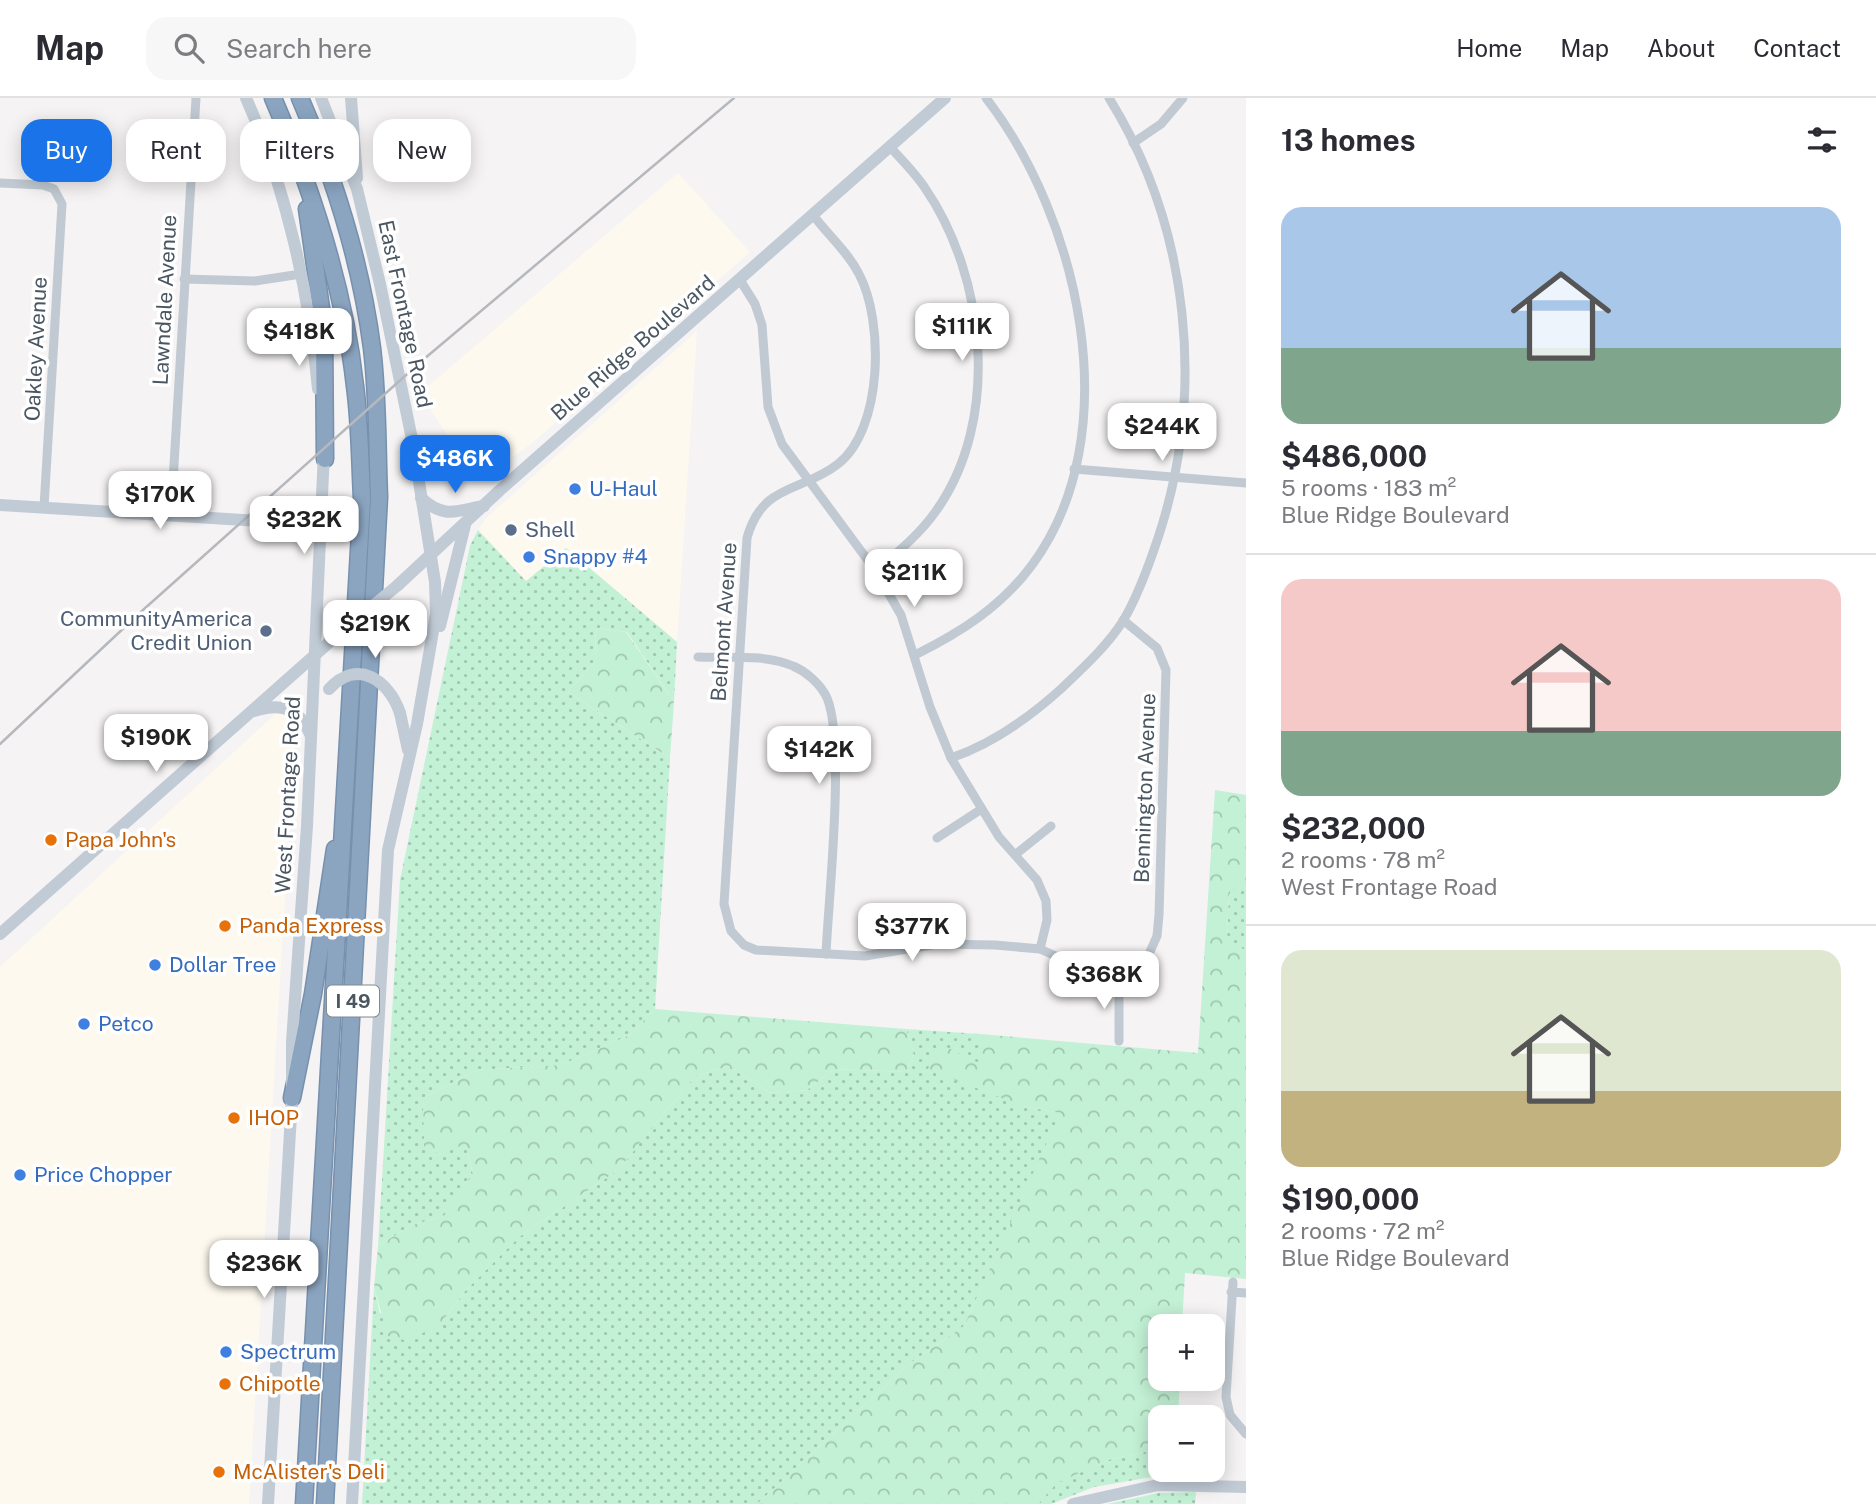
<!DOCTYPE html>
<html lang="en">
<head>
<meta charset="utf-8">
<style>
  body { margin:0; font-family:"Public Sans",sans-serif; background:#f7f7f7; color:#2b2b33; height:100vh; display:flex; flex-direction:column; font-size:26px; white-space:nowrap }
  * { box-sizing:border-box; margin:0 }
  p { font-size:23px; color:#7c7c81 }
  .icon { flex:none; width:38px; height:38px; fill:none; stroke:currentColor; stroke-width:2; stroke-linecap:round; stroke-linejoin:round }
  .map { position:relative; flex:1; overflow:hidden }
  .side { display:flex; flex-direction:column; background:#fff; width:630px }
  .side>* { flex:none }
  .hud { position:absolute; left:21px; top:21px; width:665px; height:63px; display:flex; gap:14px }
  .fabs { position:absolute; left:1148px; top:1216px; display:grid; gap:14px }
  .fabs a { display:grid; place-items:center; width:77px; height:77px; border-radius:14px; background:#fff; box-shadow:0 4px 18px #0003; font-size:35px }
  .price { position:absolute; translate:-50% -60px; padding:0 16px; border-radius:14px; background:#fff; color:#222; font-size:23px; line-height:46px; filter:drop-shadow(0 2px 4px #0008) }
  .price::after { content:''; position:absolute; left:50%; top:42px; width:21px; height:16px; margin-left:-10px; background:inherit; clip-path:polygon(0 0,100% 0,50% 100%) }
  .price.selected { background:#1a73e8; color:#fff }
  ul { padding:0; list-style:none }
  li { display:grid; align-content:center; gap:14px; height:371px; padding:0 35px }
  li+li { border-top:2px solid #e1e1e2 }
  li span { display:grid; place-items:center; height:217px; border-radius:21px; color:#555 }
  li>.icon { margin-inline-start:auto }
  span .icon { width:126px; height:126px; fill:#fffc; stroke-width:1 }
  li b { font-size:30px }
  h2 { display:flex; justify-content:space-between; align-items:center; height:84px; padding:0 35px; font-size:30px }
  .pill { padding:0 24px; border-radius:21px; background:#fff; box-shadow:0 4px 18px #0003; font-size:24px; line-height:63px }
  .pill.selected { background:#1a73e8; color:#fff }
  header { display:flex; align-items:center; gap:42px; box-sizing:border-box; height:98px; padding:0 35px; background:#fff; border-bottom:2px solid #e1e1e2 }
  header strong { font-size:33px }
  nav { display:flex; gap:38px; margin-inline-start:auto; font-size:24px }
  .search { width:490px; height:63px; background:#f7f7f7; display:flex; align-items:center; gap:18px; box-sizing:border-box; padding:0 24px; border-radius:21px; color:#7c7c81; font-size:26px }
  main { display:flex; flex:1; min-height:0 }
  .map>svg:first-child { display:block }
</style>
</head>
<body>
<header>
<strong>Map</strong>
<div class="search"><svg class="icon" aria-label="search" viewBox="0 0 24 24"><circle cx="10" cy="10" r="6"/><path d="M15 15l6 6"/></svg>Search here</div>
<nav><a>Home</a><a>Map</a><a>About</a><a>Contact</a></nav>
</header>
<main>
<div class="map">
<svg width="1246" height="1406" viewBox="0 0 1246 1406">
  <defs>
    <pattern id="grass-dots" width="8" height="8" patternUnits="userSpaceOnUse" patternTransform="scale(1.75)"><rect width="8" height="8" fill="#c3f1d5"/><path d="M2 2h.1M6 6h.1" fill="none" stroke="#a0c6b0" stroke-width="1.8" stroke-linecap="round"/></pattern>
    <pattern id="forest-crowns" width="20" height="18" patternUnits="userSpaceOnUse" patternTransform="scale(1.75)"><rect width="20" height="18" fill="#c3f1d5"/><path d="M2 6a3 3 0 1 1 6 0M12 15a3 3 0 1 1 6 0" fill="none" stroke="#a0c6b0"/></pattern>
  </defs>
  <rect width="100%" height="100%" fill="#f5f3f3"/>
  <g fill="#fdf9ef">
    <path d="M678,75L750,154L531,346L477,384L420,295Z"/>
    <path d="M697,233L677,544L566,450L526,484L478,432L487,419Z"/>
    <path d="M297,596L249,1406H0V869Z"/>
  </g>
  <g fill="url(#grass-dots)">
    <path d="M478,432L526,483L566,450L677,544L674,604L627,534L596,530L595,563L568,594L670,660L655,911L630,937L561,967L477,972L423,1000L425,1048L440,1056L465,1045L473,1076L444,1118L412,1127L378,1148L400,782L470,448Z"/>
    <path d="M1229,791H1246V853L1227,841Z"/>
    <path d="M906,931L980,936V966L1022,1008L1061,1015L964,1228L909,1266L757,1406H362L374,1190L380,1215L441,1225L465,1193L519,1139L618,1072L695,978L729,968L770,995L807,992L834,971L906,974L914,956Z"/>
    <path d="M1160,1351V1372H1175V1375L1094,1389L1051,1406H1038L1056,1385L1111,1361Z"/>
    <path d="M1196,1394L1195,1406H1107L1159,1395Z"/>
  </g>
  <g fill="url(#forest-crowns)">
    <path d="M596,530L626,534L674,604L670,660L568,594L595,563Z"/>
    <path d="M1215,692L1246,697V791L1229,792L1227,840L1246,853V1181L1185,1175L1182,1228H1160V1281H1180L1178,1319L1160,1320V1351L1111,1361L1057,1385L1038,1406H757L909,1266L964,1228L1060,1015L1022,1008L928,971L938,945L979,965L980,936L1198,955Z"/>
    <path d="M655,911L906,931L914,956L906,974L834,971L807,992L770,995L729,968L695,978L618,1072L519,1139L465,1193L441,1225L408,1243L388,1238L374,1190L378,1148L412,1127L444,1118L473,1075L465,1046L440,1056L424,1048L423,1000L477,972L561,967L630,937Z"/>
  </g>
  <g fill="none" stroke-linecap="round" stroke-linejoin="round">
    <defs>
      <g id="highway">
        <path d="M273,0C312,91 344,189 355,288C360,325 360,363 362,400L304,1406"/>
        <path d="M300,0C334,79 361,165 372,250C378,299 377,350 379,399L325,1406"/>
        <path d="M307,111L324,231L325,361"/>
        <path d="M292,1000L313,896L335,751"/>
      </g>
    </defs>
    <use href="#highway" stroke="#7690ad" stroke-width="19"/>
    <g stroke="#c1cad2" stroke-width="9">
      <path d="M1133,45L1161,26L1183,0"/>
      <path d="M0,85L43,87L54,91L62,106L44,409"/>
      <path d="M813,117C828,137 848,154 859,176C884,223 883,331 838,366C801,395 762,385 747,440L724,806L731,833L744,847L756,852L865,858L937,846L995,847L1040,851L1112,883L1132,880L1141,874L1157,838L1159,817L1166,572L1157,550L1123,522"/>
      <path d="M184,181L255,183L301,176"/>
      <path d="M740,182L755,206L762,227L768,309L782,346L875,472L901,517L930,609L951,660L999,739L1037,782L1046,803L1047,822L1040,851"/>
      <path d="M1074,371L1246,385"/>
      <path d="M171,417L196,0"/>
      <path d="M875,472C898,455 919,437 936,413C1001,322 986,179 925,90C915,75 902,62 890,49"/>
      <path d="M915,557C961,534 1001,509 1032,467C1129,336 1079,120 986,0"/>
      <path d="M698,559C728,560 766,556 793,568C805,573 818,584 825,596C847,633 828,805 826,856"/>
      <path d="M951,660C992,646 1030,619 1062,590C1084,569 1107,548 1123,523C1138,498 1149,467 1158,440C1206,295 1190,130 1109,0"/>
      <path d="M937,740L980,712"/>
      <path d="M1016,756L1051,728"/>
      <path d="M1119,883V943"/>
      <path d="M1233,1184L1226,1299L1230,1317L1246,1336"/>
      <path d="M1231,1194L1246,1195"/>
    </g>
    <g stroke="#c1cbd6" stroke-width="12">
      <path d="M246,0C286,90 309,193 318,291"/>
      <path d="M321,0L357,91L380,186L413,346L435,484L436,516L417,626L388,752L352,1406"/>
      <path d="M351,0L357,80"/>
      <path d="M421,400C444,421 456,413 484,408"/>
      <path d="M0,407L323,427"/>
      <path d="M398,487L499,393L945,0"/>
      <path d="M440,528L465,427"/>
      <path d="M254,613C281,604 300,610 311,638"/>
      <path d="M400,615L408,652"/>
      <path d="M0,836L333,541"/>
      <path d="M268,1406L292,1000V944L307,728L324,354"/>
      <path d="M1073,1406L1158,1387L1246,1389"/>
    </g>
    <use href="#highway" stroke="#8ba5c1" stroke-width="16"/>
    <path stroke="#b5b8bd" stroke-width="2.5" d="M0,646L143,512L424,261L734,0"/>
    <g stroke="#c1cbd6" stroke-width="12">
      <path d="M333,541L398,487"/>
      <path d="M329,591C357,560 389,582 400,615"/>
    </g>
  </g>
  <g fill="#3f7fe0" stroke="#fff" stroke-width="2.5">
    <circle cx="575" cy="391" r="7"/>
    <circle cx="529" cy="459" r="7"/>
    <circle cx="155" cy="867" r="7"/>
    <circle cx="84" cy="926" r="7"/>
    <circle cx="20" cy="1077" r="7"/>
    <circle cx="226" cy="1254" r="7"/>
  </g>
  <g fill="#5c6f8a" stroke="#fff" stroke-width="2.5">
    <circle cx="511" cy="432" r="7"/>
    <circle cx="266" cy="533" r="7"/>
  </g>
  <g fill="#e8710a" stroke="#fff" stroke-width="2.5">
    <circle cx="51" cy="742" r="7"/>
    <circle cx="225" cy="828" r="7"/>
    <circle cx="234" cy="1020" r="7"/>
    <circle cx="225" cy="1286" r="7"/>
    <circle cx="219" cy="1374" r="7"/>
  </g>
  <g text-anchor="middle" stroke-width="7" stroke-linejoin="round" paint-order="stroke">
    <rect fill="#fff" stroke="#808990" stroke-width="2" x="327" y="887.5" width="52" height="31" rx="5"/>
    <g font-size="19" font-weight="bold" fill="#4a5661">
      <text x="353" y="910">I 49</text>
    </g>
    <g font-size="21" fill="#4a5661" stroke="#fff">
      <text transform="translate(165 202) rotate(-87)" y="7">Lawndale Avenue</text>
      <text transform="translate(405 216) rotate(78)" y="7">East Frontage Road</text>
      <text transform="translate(633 250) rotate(-41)" y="7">Blue Ridge Boulevard</text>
      <text transform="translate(36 251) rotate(-87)" y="7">Oakley Avenue</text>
      <text transform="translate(724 524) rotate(-86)" y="7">Belmont Avenue</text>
      <text transform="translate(1145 690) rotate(-88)" y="7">Bennington Avenue</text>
      <text transform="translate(288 697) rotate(-87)" y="7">West Frontage Road</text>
    </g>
    <g font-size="21" fill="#366cbe" stroke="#fff" text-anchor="start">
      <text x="589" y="398">U-Haul</text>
      <text x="543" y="466">Snappy #4</text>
      <text x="169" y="874">Dollar Tree</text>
      <text x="98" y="933">Petco</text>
      <text x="34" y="1084">Price Chopper</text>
      <text x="240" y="1261">Spectrum</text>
    </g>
    <g font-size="21" fill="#4e5e75" stroke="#fff" text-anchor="start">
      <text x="525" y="439">Shell</text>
      <text x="252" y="528" text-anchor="end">CommunityAmerica<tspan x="252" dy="24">Credit Union</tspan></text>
    </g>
    <g font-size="21" fill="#c56008" stroke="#fff" text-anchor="start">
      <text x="65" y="749">Papa John's</text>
      <text x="239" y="835">Panda Express</text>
      <text x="248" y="1027">IHOP</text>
      <text x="239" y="1293">Chipotle</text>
      <text x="233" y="1381">McAlister's Deli</text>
    </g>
  </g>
</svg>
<div class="fabs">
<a>+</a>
<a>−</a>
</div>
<b class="price" style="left:962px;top:265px">$111K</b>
<b class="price" style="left:299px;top:270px">$418K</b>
<b class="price" style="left:1162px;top:365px">$244K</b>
<b class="price selected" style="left:455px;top:397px">$486K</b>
<b class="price" style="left:160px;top:433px">$170K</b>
<b class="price" style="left:304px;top:458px">$232K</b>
<b class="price" style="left:914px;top:511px">$211K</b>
<b class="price" style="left:375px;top:562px">$219K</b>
<b class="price" style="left:156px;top:676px">$190K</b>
<b class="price" style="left:819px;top:688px">$142K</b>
<b class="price" style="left:912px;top:865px">$377K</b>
<b class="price" style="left:1104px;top:913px">$368K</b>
<b class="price" style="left:264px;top:1202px">$236K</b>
<div class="hud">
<a class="pill selected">Buy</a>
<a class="pill">Rent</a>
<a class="pill">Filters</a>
<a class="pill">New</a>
</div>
</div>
<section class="side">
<h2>13 homes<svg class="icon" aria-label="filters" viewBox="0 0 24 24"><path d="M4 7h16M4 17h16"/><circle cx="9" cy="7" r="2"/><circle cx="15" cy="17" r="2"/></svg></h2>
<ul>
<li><span style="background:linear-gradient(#a9c7e8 65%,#7fa58c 0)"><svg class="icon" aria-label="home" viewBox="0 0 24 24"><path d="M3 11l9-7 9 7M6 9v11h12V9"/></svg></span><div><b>$486,000</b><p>5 rooms · 183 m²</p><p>Blue Ridge Boulevard</p></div></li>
<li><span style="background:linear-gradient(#f6c9c9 70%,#7fa58c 0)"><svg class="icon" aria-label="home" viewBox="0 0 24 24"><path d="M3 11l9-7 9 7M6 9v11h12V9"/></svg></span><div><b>$232,000</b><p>2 rooms · 78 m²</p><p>West Frontage Road</p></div></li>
<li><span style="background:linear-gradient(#dfe7d0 65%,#c2b280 0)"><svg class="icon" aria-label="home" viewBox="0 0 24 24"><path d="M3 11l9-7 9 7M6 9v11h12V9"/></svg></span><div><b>$190,000</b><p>2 rooms · 72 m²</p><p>Blue Ridge Boulevard</p></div></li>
</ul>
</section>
</main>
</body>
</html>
